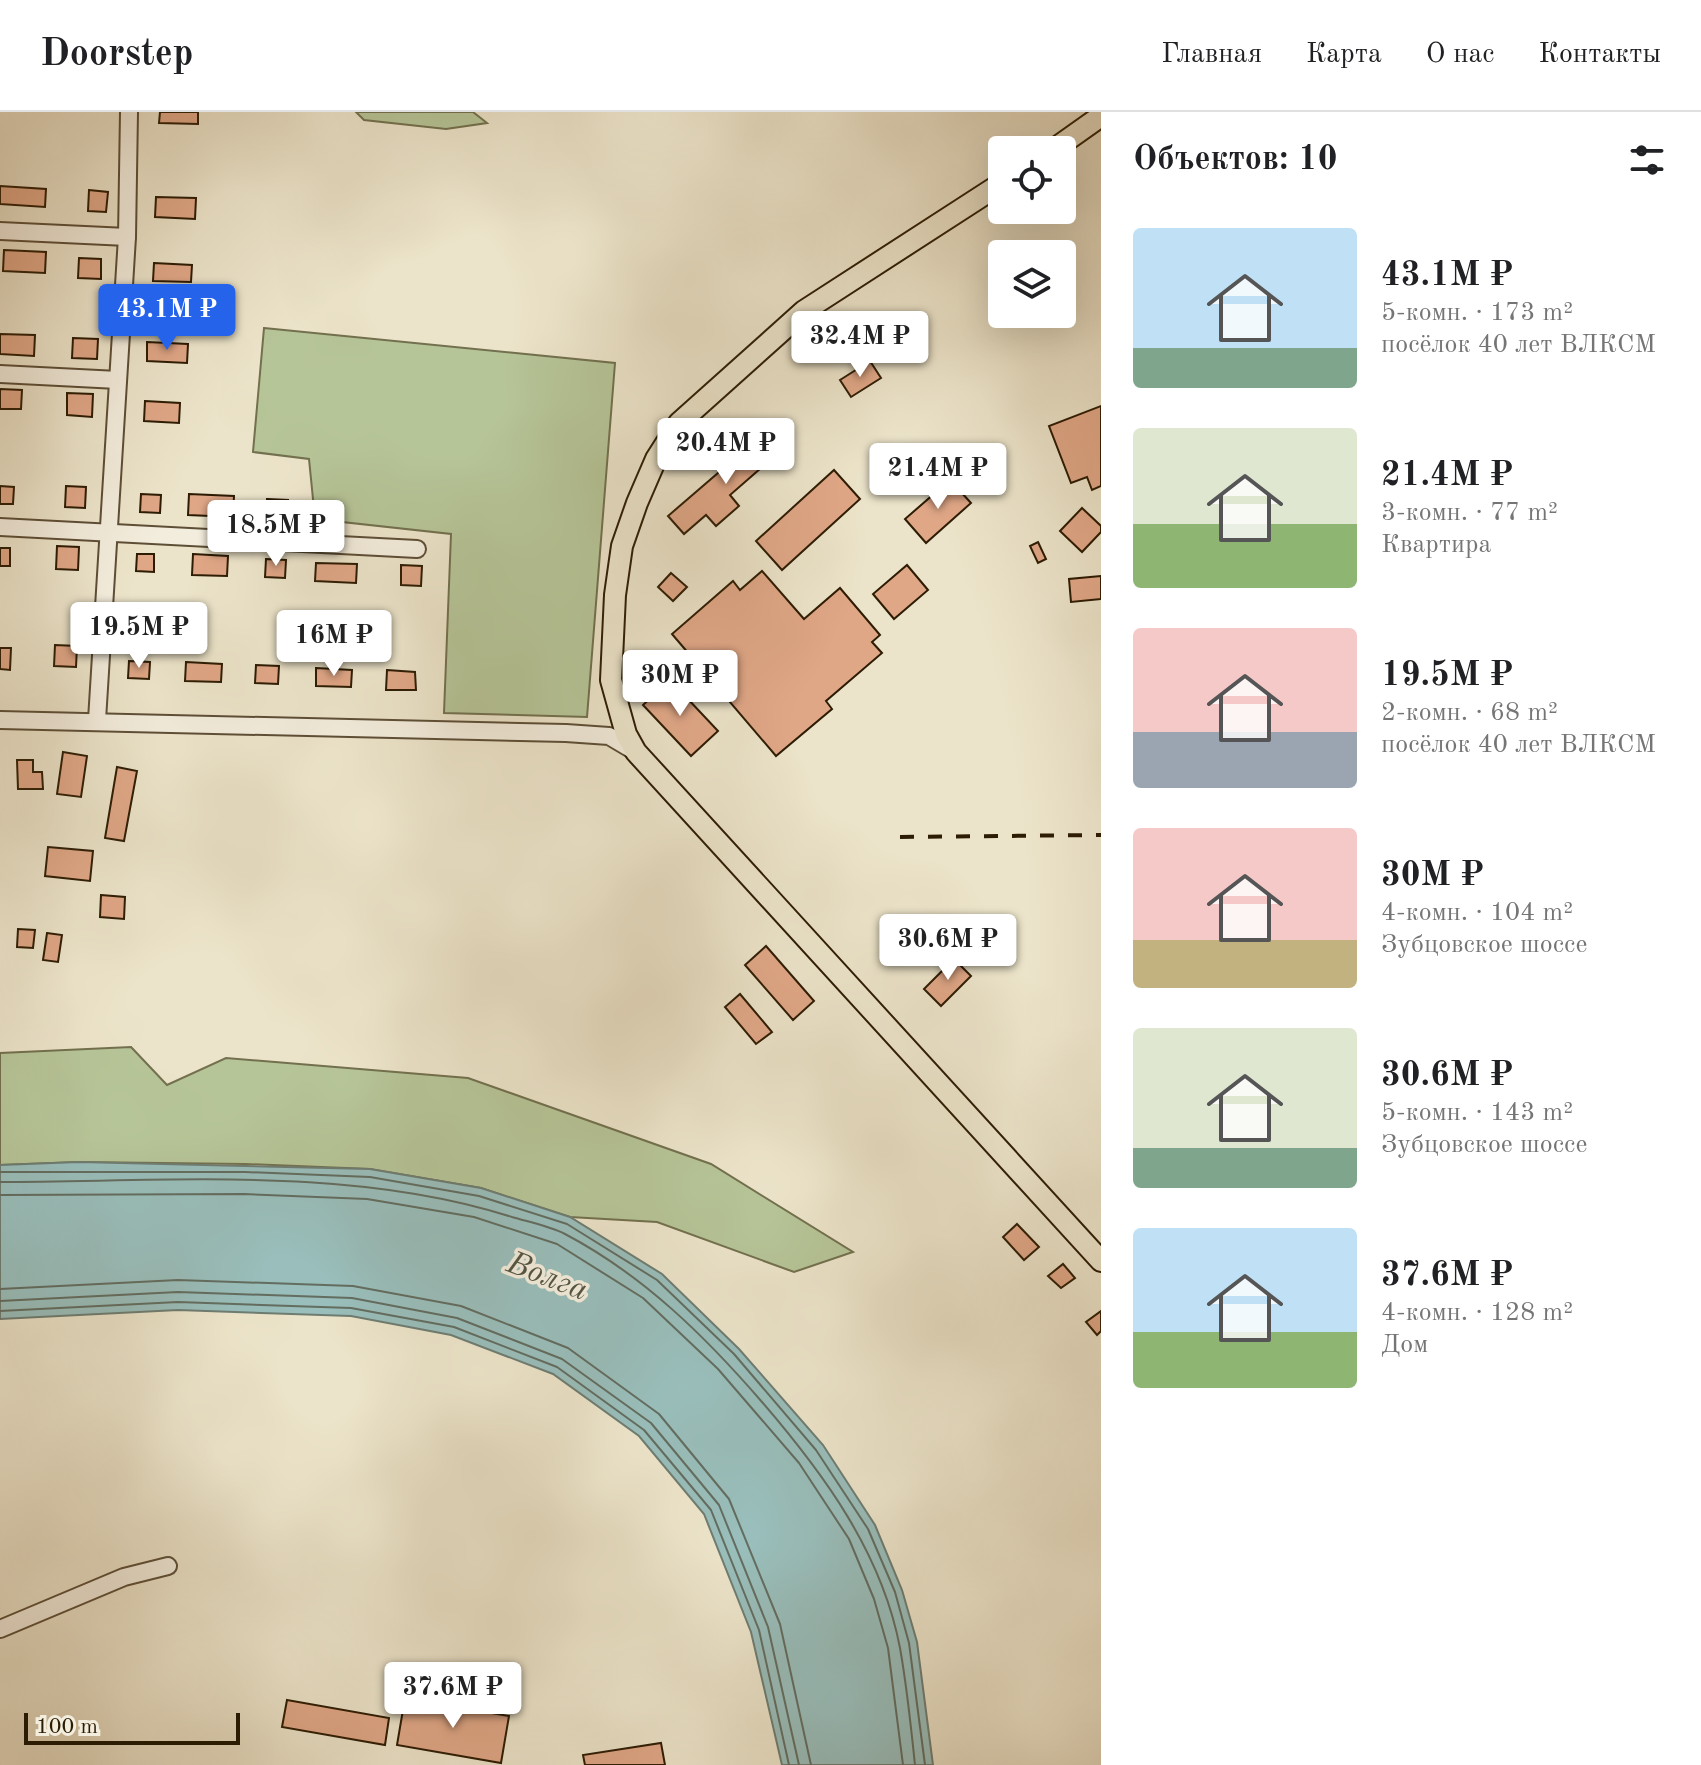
<!DOCTYPE html>
<html lang="ru">
<head>
<meta charset="utf-8">
<style>
  body { margin:0; font-family:"Old Standard TT",serif; background:#f2f2f2; color:#202124; height:100vh; display:flex; flex-direction:column; font-size:30px; white-space:nowrap }
  * { box-sizing:border-box; margin:0 }
  p { font-size:26px; color:#757577 }
  .icon { flex:none; width:44px; height:44px; fill:none; stroke:currentColor; stroke-width:2; stroke-linecap:round; stroke-linejoin:round }
  .map { position:relative; flex:1; overflow:hidden }
  .side { display:flex; flex-direction:column; background:#fff; width:600px }
  .side>* { flex:none }
  .fabs { position:absolute; left:988px; top:24px; display:grid; gap:16px }
  .fabs a { display:grid; place-items:center; width:88px; height:88px; border-radius:8px; background:#fff; box-shadow:0 8px 32px #0002; font-size:40px }
  .scale { position:absolute; left:24px; bottom:20px; width:216px; box-sizing:border-box; padding-left:8px; border:4px solid #2d1c04; border-top:0; font-size:22px; line-height:28px; white-space:nowrap; color:#2d1c04; -webkit-text-stroke:6px #f3eddd; paint-order:stroke }
  .price { position:absolute; translate:-50% -68px; padding:0 18px; border-radius:8px; background:#fff; color:#222; font-size:26px; line-height:52px; filter:drop-shadow(0 2px 4px #0008) }
  .price::after { content:''; position:absolute; left:50%; top:48px; width:24px; height:18px; margin-left:-12px; background:inherit; clip-path:polygon(0 0,100% 0,50% 100%) }
  .price.current { background:#2563eb; color:#fff }
  ul { padding:0; list-style:none }
  li { display:flex; align-items:center; gap:24px; height:200px; padding:0 32px }
  li span { display:grid; place-items:center; flex:none; width:224px; height:160px; border-radius:8px; color:#555 }
  li>.icon { margin-inline-start:auto }
  span .icon { width:96px; height:96px; fill:#fffc; stroke-width:1 }
  li b { font-size:34px }
  h2 { display:flex; justify-content:space-between; align-items:center; height:96px; padding:0 32px; font-size:34px }
  header { display:flex; align-items:center; gap:48px; box-sizing:border-box; height:112px; padding:0 40px; background:#fff; border-bottom:2px solid #e0e0e0 }
  header strong { font-size:38px }
  nav { display:flex; gap:44px; margin-inline-start:auto; font-size:28px }
  main { display:flex; flex:1; min-height:0 }
  .map>svg:first-child { display:block }
</style>
</head>
<body>
<header>
<strong>Doorstep</strong>
<nav><a>Главная</a><a>Карта</a><a>О нас</a><a>Контакты</a></nav>
</header>
<main>
<div class="map">
<svg width="1101" height="1653" viewBox="0 0 1101 1653">
  <rect width="100%" height="100%" fill="#ece4ca"/>
  <filter id="stains"><feTurbulence type="fractalNoise" baseFrequency=".0025" numOctaves="4"/><feColorMatrix values="0 0 0 0 .2 0 0 0 0 .09 0 0 0 0 .02 0 0 0 .5 -.17"/></filter>
  <radialGradient id="worn" r=".72"><stop offset=".6" stop-color="#630" stop-opacity="0"/><stop offset="1" stop-color="#630" stop-opacity=".3"/></radialGradient>
  <g fill="#b6c598" stroke="#72704e" stroke-width="2">
    <path d="M356,0H473L487,11L446,17L364,8Z"/>
    <path d="M264,216L615,251L587,605L444,601L451,422L315,407L309,347L253,340Z"/>
    <path d="M131,935L167,973L226,946L468,966L711,1052L853,1140L794,1160L657,1110L570,1105L481,1076L370,1057L245,1052L79,1050L0,1053V941Z"/>
  </g>
  <path fill="#99bebb" stroke="#6e7d72" stroke-width="2" d="M79,1050L370,1057L481,1076L570,1105L662,1162L739,1237L823,1333L875,1413L902,1478L917,1530L933,1653H782L751,1520L704,1402L639,1324L553,1262L451,1223L351,1204L178,1198L0,1207V1053Z"/>
  <g fill="none" stroke-linecap="round" stroke-linejoin="round">
    <g stroke="#636d60" stroke-width="2">
      <path d="M0,1060H245L370,1065L479,1084L567,1112L657,1168L734,1242L816,1338L868,1417L895,1480L909,1531L925,1653"/>
      <path d="M0,1070C167,1070 351,1053 512,1105C529,1110 549,1114 565,1122C643,1163 705,1224 762,1290C824,1362 882,1441 900,1536C907,1575 911,1614 915,1653"/>
      <path d="M0,1083L244,1082L367,1087L474,1105L557,1132L643,1186L718,1257L799,1351L849,1427L874,1487L888,1536L903,1653"/>
      <path d="M0,1177L178,1168L353,1174L461,1194L568,1236L659,1302L729,1387L780,1512L811,1653"/>
      <path d="M0,1189L178,1180L352,1186L457,1206L562,1247L651,1311L719,1393L768,1515L799,1653"/>
      <path d="M0,1199L178,1190L351,1196L454,1215L557,1255L644,1318L711,1398L759,1518L789,1653"/>
    </g>
  </g>
  <g fill="#e0a787" stroke="#2d1c04" stroke-width="2">
    <path d="M160,0H198V12L159,11Z"/>
    <path d="M0,74L46,77L45,95L0,92Z"/>
    <path d="M89,78L108,80L106,100L88,99Z"/>
    <path d="M156,85L196,86L195,107L155,105Z"/>
    <path d="M4,138L46,140L45,161L3,159Z"/>
    <path d="M79,146L101,147V167L78,166Z"/>
    <path d="M154,151L192,153L191,170L153,169Z"/>
    <path d="M0,222L35,223L34,244L0,242Z"/>
    <path d="M73,226L98,227L97,247L72,246Z"/>
    <path d="M147,230L188,232L187,251L147,249Z"/>
    <path d="M870,249L881,266L851,285L840,268Z"/>
    <path d="M0,277L22,278L21,297H0Z"/>
    <path d="M67,281L93,282L92,305L67,303Z"/>
    <path d="M145,289L180,291L179,311L144,309Z"/>
    <path d="M1101,294V374L1092,378L1087,365L1071,371L1049,314Z"/>
    <path d="M768,318L784,336L730,383L739,394L716,414L706,403L684,422L668,404Z"/>
    <path d="M834,358L860,387L782,458L756,429Z"/>
    <path d="M950,368L971,391L926,431L905,407Z"/>
    <path d="M0,374L14,375L13,392H0Z"/>
    <path d="M66,374L86,375L85,396L65,395Z"/>
    <path d="M141,382L161,383L160,401L140,400Z"/>
    <path d="M189,382L234,384L233,405L188,403Z"/>
    <path d="M267,387L288,388L287,408L266,406Z"/>
    <path d="M1082,396L1101,414V420L1082,440L1060,419Z"/>
    <path d="M1038,430L1046,447L1038,451L1030,434Z"/>
    <path d="M57,434L79,435L78,458L56,457Z"/>
    <rect x="0" y="436" width="10" height="18"/>
    <path d="M137,442H154V460L136,459Z"/>
    <path d="M193,442L228,444L227,464L192,463Z"/>
    <path d="M266,447L286,448L285,466L265,465Z"/>
    <path d="M316,451L357,452L356,471L315,469Z"/>
    <path d="M401,453L422,454L421,474L401,473Z"/>
    <path d="M907,453L928,478L894,507L873,482Z"/>
    <path d="M762,459L804,507L840,476L880,523L872,530L882,541L826,589L832,597L776,644L672,522L733,469L740,478Z"/>
    <path d="M671,461L687,475L673,489L658,475Z"/>
    <path d="M1101,464V487L1071,490L1069,467Z"/>
    <path d="M55,533L77,534L76,555L54,554Z"/>
    <path d="M0,536H11L10,558L0,557Z"/>
    <path d="M129,549L150,550L149,567L128,566Z"/>
    <path d="M186,550L222,552L221,570L185,569Z"/>
    <path d="M256,553L279,554L278,572L255,571Z"/>
    <path d="M316,556L352,558L351,575L316,574Z"/>
    <path d="M387,558L415,560L416,578H386Z"/>
    <path d="M670,568L718,619L691,644L643,593Z"/>
    <path d="M63,640L87,644L81,685L57,682Z"/>
    <path d="M17,648H33V660H42L43,677H18Z"/>
    <path d="M117,655L137,659L124,729L105,726Z"/>
    <path d="M48,735L93,739L90,769L45,764Z"/>
    <path d="M101,783L125,785L124,807L100,805Z"/>
    <path d="M18,817L35,818L33,836L17,835Z"/>
    <path d="M47,821L62,823L58,850L43,848Z"/>
    <path d="M766,834L814,889L793,908L745,853Z"/>
    <path d="M954,847L971,864L941,894L924,877Z"/>
    <path d="M740,882L772,920L756,932L725,895Z"/>
    <path d="M1017,1112L1039,1135L1024,1148L1003,1125Z"/>
    <path d="M1063,1152L1075,1166L1061,1176L1048,1164Z"/>
    <path d="M1101,1199V1219L1097,1223L1086,1210Z"/>
    <path d="M405,1586L509,1604L501,1651L397,1633Z"/>
    <path d="M287,1588L389,1606L385,1633L282,1615Z"/>
    <path d="M661,1631L665,1653H585L583,1643Z"/>
  </g>
  <g fill="none" stroke-linecap="round" stroke-linejoin="round">
    <defs>
      <g id="minor">
        <path d="M0,119L127,125"/>
        <path d="M0,262L118,268"/>
        <path d="M0,415L417,437"/>
        <path d="M0,608L566,621L609,624L636,640"/>
        <path d="M97,608L127,125L129,0"/>
        <path d="M0,1517L124,1465L168,1454"/>
      </g>
      <g id="major">
        <path d="M1053,38L1101,4"/>
        <path d="M1002,71L804,199L679,311L656,347L637,391L622,434L615,483L611,568L626,622L636,640L1101,1149"/>
      </g>
    </defs>
    <use href="#minor" stroke="#5d4e36" stroke-width="20"/>
    <use href="#major" stroke="#2d1c04" stroke-width="24"/>
    <use href="#minor" stroke="#f3eddd" stroke-width="16"/>
    <use href="#major" stroke="#ece4ca" stroke-width="20"/>
    <path stroke="#2d1c04" stroke-width="4" stroke-dasharray="14 14" stroke-linecap="butt" d="M900,725L1101,723"/>
  </g>
  <g text-anchor="middle" stroke-width="7" stroke-linejoin="round" paint-order="stroke">
    <g font-size="32" font-style="italic" fill="#535544" stroke="#f3eddd">
      <text transform="translate(548 1163) rotate(21)" y="11">Волга</text>
    </g>
  </g>
  <rect width="100%" height="100%" filter="url(#stains)"/>
  <rect width="100%" height="100%" fill="url(#worn)"/>
</svg>
<div class="fabs">
<a><svg class="icon" aria-label="locate" viewBox="0 0 24 24"><circle cx="12" cy="12" r="6"/><path d="M12 2v4M12 18v4M2 12h4M18 12h4"/></svg></a>
<a><svg class="icon" aria-label="layers" viewBox="0 0 24 24"><path d="M12 4l9 5-9 5-9-5zM3 14l9 5 9-5"/></svg></a>
</div>
<div class="scale">100 m</div>
<b class="price current" style="left:167px;top:240px">43.1M ₽</b>
<b class="price" style="left:860px;top:267px">32.4M ₽</b>
<b class="price" style="left:726px;top:374px">20.4M ₽</b>
<b class="price" style="left:938px;top:399px">21.4M ₽</b>
<b class="price" style="left:276px;top:456px">18.5M ₽</b>
<b class="price" style="left:139px;top:558px">19.5M ₽</b>
<b class="price" style="left:334px;top:566px">16M ₽</b>
<b class="price" style="left:680px;top:606px">30M ₽</b>
<b class="price" style="left:948px;top:870px">30.6M ₽</b>
<b class="price" style="left:453px;top:1618px">37.6M ₽</b>
</div>
<section class="side">
<h2>Объектов: 10<svg class="icon" aria-label="filters" viewBox="0 0 24 24"><path d="M4 7h16M4 17h16"/><circle cx="9" cy="7" r="2"/><circle cx="15" cy="17" r="2"/></svg></h2>
<ul>
<li><span style="background:linear-gradient(#bfe0f5 75%,#7fa58c 0)"><svg class="icon" aria-label="home" viewBox="0 0 24 24"><path d="M3 11l9-7 9 7M6 9v11h12V9"/></svg></span><div><b>43.1M ₽</b><p>5-комн. · 173 m²</p><p>посёлок 40 лет ВЛКСМ</p></div></li>
<li><span style="background:linear-gradient(#dfe7d0 60%,#8fb573 0)"><svg class="icon" aria-label="home" viewBox="0 0 24 24"><path d="M3 11l9-7 9 7M6 9v11h12V9"/></svg></span><div><b>21.4M ₽</b><p>3-комн. · 77 m²</p><p>Квартира</p></div></li>
<li><span style="background:linear-gradient(#f6c9c9 65%,#9aa5b1 0)"><svg class="icon" aria-label="home" viewBox="0 0 24 24"><path d="M3 11l9-7 9 7M6 9v11h12V9"/></svg></span><div><b>19.5M ₽</b><p>2-комн. · 68 m²</p><p>посёлок 40 лет ВЛКСМ</p></div></li>
<li><span style="background:linear-gradient(#f6c9c9 70%,#c2b280 0)"><svg class="icon" aria-label="home" viewBox="0 0 24 24"><path d="M3 11l9-7 9 7M6 9v11h12V9"/></svg></span><div><b>30M ₽</b><p>4-комн. · 104 m²</p><p>Зубцовское шоссе</p></div></li>
<li><span style="background:linear-gradient(#dfe7d0 75%,#7fa58c 0)"><svg class="icon" aria-label="home" viewBox="0 0 24 24"><path d="M3 11l9-7 9 7M6 9v11h12V9"/></svg></span><div><b>30.6M ₽</b><p>5-комн. · 143 m²</p><p>Зубцовское шоссе</p></div></li>
<li><span style="background:linear-gradient(#bfe0f5 65%,#8fb573 0)"><svg class="icon" aria-label="home" viewBox="0 0 24 24"><path d="M3 11l9-7 9 7M6 9v11h12V9"/></svg></span><div><b>37.6M ₽</b><p>4-комн. · 128 m²</p><p>Дом</p></div></li>
</ul>
</section>
</main>
</body>
</html>
